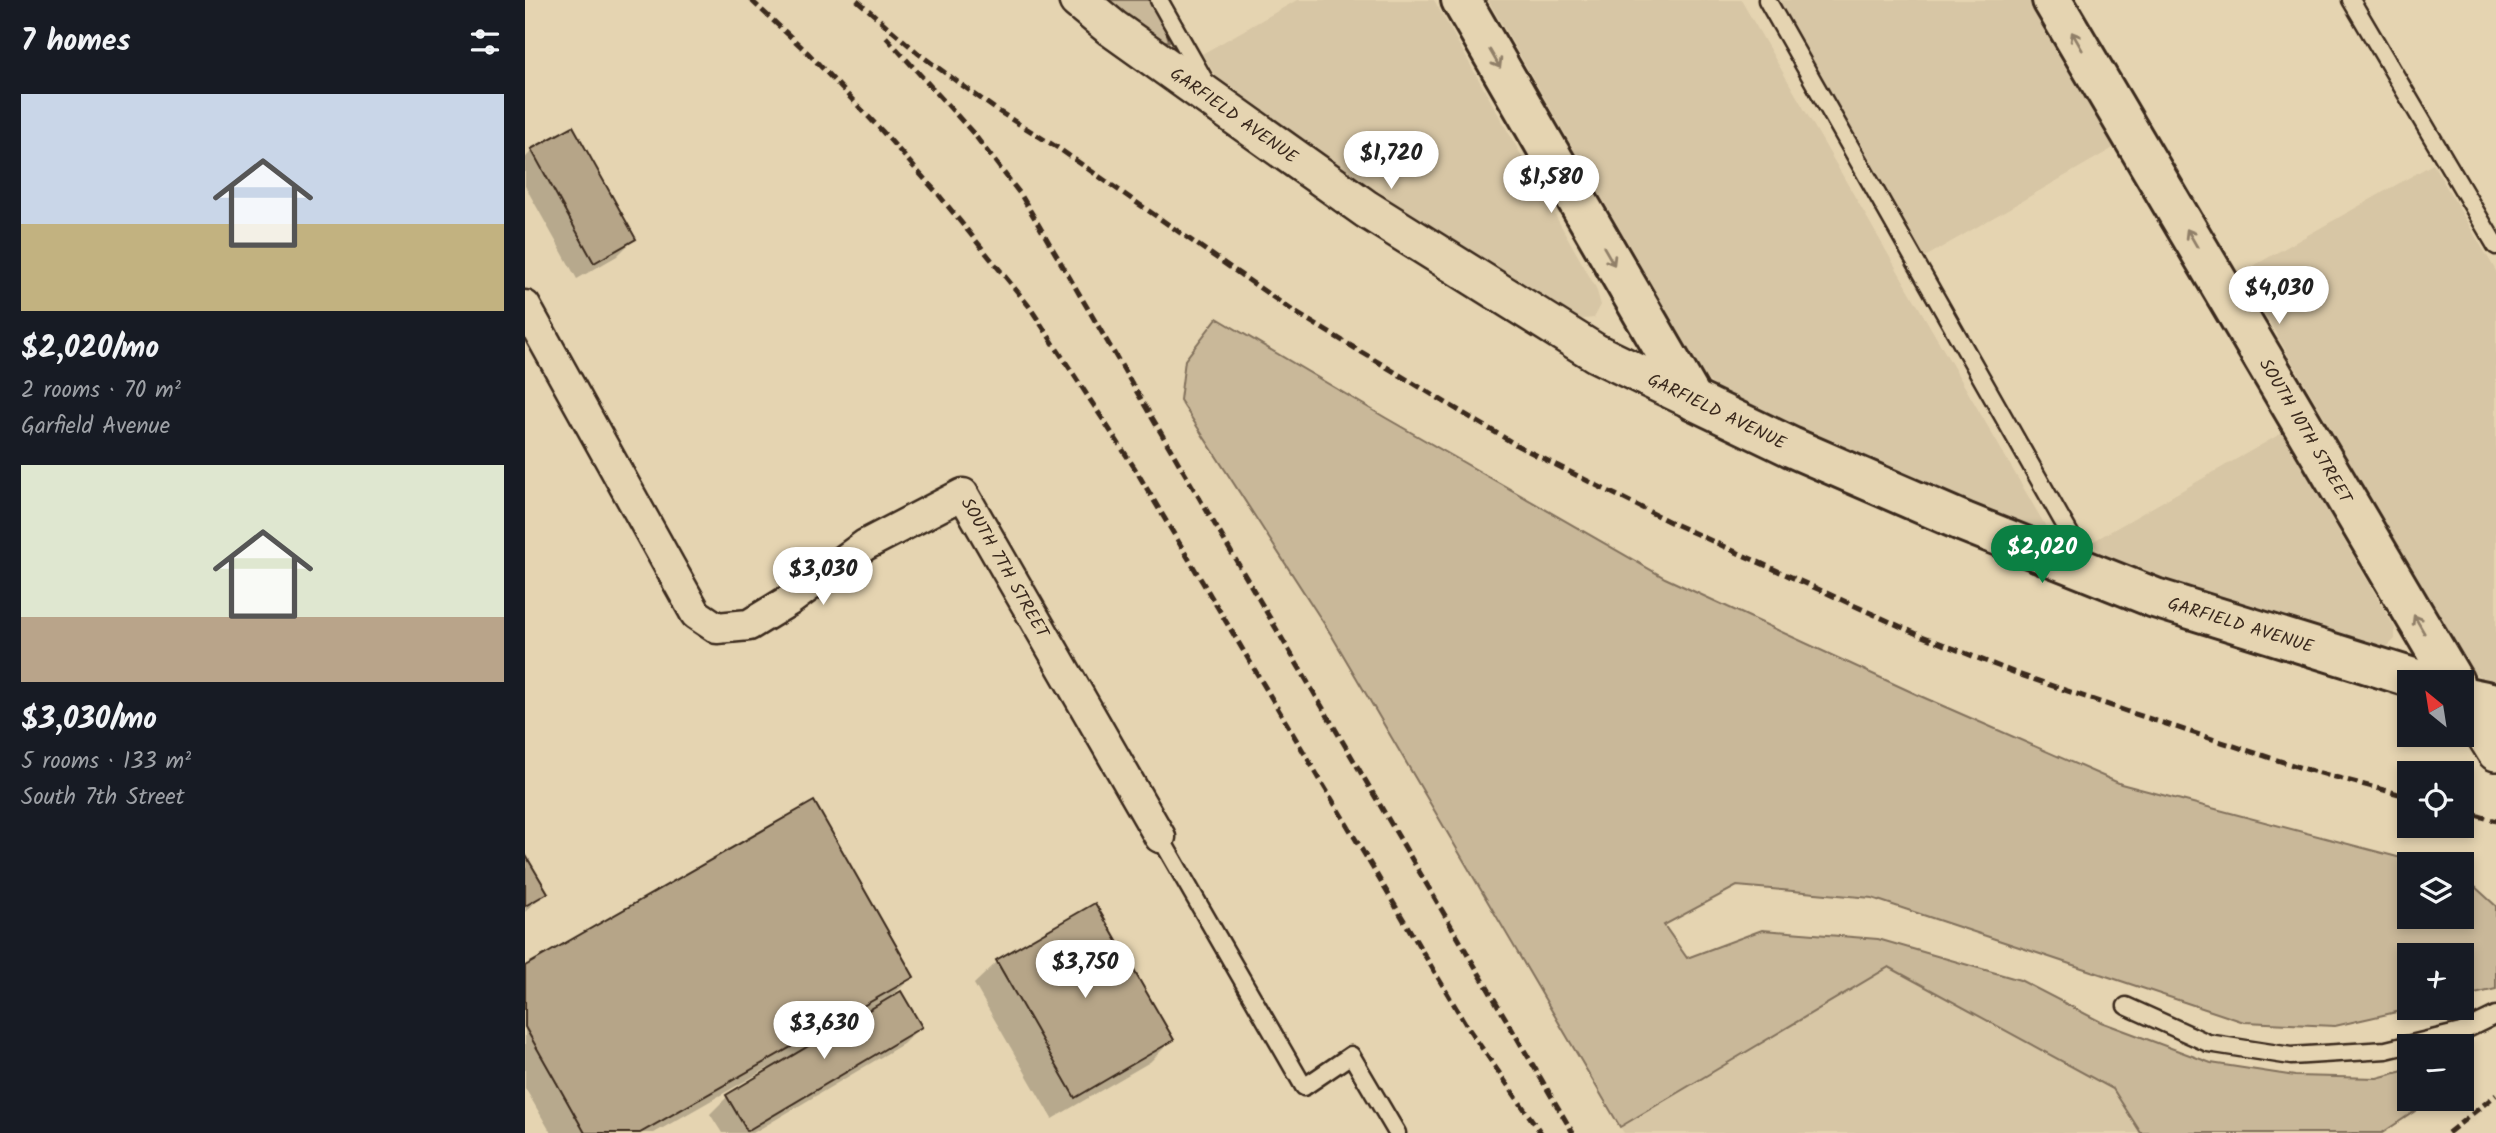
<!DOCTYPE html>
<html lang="en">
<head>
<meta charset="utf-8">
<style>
  body { margin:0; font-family:Kalam,sans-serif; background:#20242c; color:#f1f3f6; height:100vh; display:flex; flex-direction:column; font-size:26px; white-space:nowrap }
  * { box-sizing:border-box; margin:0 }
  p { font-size:23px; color:#9ea1a6 }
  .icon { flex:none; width:38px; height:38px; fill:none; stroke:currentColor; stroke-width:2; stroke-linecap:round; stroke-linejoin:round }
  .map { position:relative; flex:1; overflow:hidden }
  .drawer { display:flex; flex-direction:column; background:#171b24; width:525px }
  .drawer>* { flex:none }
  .needle { width:46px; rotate:330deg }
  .buttons { position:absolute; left:1872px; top:670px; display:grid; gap:14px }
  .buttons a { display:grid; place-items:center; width:77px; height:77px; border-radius:0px; background:#171b24; box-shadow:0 4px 10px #0003; font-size:35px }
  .price { position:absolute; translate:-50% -60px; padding:0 16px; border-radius:24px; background:#fff; color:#222; font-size:23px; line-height:46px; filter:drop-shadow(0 2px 4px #0008) }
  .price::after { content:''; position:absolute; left:50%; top:42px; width:21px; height:16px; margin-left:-10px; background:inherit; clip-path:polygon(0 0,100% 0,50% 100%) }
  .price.selected { background:#0b8043; color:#fff }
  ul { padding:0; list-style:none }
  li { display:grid; align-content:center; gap:14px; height:371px; padding:0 21px }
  li span { display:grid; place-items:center; height:217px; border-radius:0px; color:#555 }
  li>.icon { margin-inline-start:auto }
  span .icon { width:126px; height:126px; fill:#fffc; stroke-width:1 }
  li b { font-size:30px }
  h2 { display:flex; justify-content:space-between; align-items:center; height:84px; padding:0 21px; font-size:30px }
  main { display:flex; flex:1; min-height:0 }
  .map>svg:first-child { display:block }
</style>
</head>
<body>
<main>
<section class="drawer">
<h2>7 homes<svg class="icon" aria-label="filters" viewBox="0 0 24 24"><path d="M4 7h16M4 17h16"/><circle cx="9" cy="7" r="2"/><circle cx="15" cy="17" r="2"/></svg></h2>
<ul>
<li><span style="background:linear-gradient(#c9d6e8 60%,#c2b280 0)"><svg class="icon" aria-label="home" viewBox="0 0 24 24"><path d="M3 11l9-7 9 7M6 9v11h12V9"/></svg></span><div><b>$2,020/mo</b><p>2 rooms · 70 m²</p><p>Garfield Avenue</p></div></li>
<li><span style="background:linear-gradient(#dfe7d0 70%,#b9a48a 0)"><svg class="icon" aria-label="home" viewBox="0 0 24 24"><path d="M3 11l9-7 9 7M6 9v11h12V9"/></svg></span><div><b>$3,030/mo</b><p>5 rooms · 133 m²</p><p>South 7th Street</p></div></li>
</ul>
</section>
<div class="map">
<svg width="1971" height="1133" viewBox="0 0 1971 1133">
  <rect width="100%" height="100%" fill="#e5d4b1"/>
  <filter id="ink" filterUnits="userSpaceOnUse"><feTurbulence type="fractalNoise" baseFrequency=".0143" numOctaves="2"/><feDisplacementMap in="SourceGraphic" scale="14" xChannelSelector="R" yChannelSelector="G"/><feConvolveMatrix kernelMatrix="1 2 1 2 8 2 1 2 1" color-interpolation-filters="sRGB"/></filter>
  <g filter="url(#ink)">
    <g fill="#d7c6a5">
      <path d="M772,0H909L1071,288L1076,305L1069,318L1047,320L699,89L677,54Z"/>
      <path d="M963,0H1216L1528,539L1214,406L1194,391L1180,377Z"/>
      <path d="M1252,0H1505L1590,147L1400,257Z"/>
      <path d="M1908,164L1971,271V683L1962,681L1945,670L1716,273Z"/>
      <path d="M1757,433L1870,628V639L1861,648L1844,646L1582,562L1567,542Z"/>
      <path d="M1364,967L1588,1089L1616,1133H1099L1095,1127Z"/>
    </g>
    <g fill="#c9b899" stroke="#82715c" stroke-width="2">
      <path d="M579,0H625L639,24L644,41L631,42Z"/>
      <path d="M692,318L861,418L1140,578L1393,695L1596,784L1899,864H1885V917H1937V875L1971,906V989L1937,997V956H1885V1008H1889L1810,1026L1719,1022L1347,898L1212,886L1139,925L1162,958L1237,930L1353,939L1495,980L1576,1022L1686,1063L1770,1076L1852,1078L1885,1069V1099H1908L1857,1133H1616L1588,1089L1364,967L1095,1127L807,636L655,400L660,360Z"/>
    </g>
    <g fill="#0003">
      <path d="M7,151L109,239L92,256L52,279L0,186V158Z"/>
      <path d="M0,857L20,893L0,912Z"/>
      <path d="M570,906L647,1040L625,1062L527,1119L449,984L472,962Z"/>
      <path d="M0,968L387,977L366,997L395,1027L378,1044L228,1133H197L185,1114L202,1097L245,1071L243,1068L129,1133H26L0,1088Z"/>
    </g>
    <g fill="#b6a588" stroke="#3b2a1e" stroke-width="2">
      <path d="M48,126L111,239L69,263L6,149Z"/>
      <path d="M289,801L389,977L115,1133H60L0,1027V966Z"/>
      <path d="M0,854L23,893L0,906Z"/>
      <path d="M570,903L649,1040L550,1098L471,960Z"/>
      <path d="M376,991L397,1027L222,1131L201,1095Z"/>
    </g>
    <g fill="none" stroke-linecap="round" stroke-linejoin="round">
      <defs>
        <g id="service">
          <path d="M634,0L681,83"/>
          <path d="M1242,0L1562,564"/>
          <path d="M1826,0L1971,246"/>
          <path d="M635,837L779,1087L826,1055L872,1133"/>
          <path d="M1601,1006L1683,1043L1766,1056L1861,1050L1936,1032L1971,1015"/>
        </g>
        <g id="minor">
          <path id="s1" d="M0,306L171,614L192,628L224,625L265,600L340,545L438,494L635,837"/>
        </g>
        <g id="tertiary">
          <path id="s2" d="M553,0L587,28L841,209L1071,353L1168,400"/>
          <path d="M1937,697L1971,752"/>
        </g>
        <g id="secondary">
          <path id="s3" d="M936,0L1168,400L1266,447L1439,522L1630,598L1901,682"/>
          <path id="s4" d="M1527,0L1929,682"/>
          <path d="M1937,696L1971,703"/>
        </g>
      </defs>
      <use href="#service" stroke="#3b2a1e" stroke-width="21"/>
      <use href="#minor" stroke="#3b2a1e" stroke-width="35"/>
      <use href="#tertiary" stroke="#3b2a1e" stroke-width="42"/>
      <use href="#secondary" stroke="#3b2a1e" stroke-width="44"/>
      <use href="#service" stroke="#e5d4b1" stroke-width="16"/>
      <use href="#minor" stroke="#e5d4b1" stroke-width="30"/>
      <use href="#tertiary" stroke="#e5d4b1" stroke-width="37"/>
      <use href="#secondary" stroke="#e5d4b1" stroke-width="38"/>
      <g stroke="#3b2a1e" stroke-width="5" stroke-dasharray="10 5" stroke-linecap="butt">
        <path d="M226,0L283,53L357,131L413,194L504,306L609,467L943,1028L1016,1133"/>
        <path d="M332,0L394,54L473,111L533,148L768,311L993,446L1145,522L1392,634L1493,674L1604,712L1780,769L1885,797"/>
        <path d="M361,37L448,133L496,195L1048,1133"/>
        <path d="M1937,811L1971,821"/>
        <path d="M1923,1133L1971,1095"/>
      </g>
    </g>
    <defs><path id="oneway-shaft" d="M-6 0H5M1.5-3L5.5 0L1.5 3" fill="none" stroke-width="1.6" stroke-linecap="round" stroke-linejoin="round" transform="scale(1.75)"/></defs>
    <g stroke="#907f68">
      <use href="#oneway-shaft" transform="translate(1552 41) rotate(-120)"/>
      <use href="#oneway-shaft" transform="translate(970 59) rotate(60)"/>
      <use href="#oneway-shaft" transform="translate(1667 238) rotate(-120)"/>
      <use href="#oneway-shaft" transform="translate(1084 256) rotate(60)"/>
      <use href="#oneway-shaft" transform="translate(1894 624) rotate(-120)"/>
    </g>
  </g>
  <g text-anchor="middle" stroke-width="7" stroke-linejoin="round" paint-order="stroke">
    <g font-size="18" fill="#3b2a1e" stroke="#e5d4b1">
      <text dy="6" stroke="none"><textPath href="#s2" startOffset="194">GARFIELD AVENUE</textPath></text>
      <text transform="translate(1192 411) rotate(26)" y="6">GARFIELD AVENUE</text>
      <text dy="6" stroke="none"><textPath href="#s4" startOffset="500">SOUTH 10TH STREET</textPath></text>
      <text dy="6" stroke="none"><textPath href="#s1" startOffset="746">SOUTH 7TH STREET</textPath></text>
      <text dy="6" stroke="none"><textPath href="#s3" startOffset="1055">GARFIELD AVENUE</textPath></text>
    </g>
  </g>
</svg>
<div class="buttons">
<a><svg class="needle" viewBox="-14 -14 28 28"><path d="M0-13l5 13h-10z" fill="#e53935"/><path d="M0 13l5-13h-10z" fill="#9ea1a6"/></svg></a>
<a><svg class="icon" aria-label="locate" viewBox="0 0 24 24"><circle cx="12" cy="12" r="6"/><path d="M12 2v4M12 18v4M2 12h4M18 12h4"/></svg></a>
<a><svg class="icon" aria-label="layers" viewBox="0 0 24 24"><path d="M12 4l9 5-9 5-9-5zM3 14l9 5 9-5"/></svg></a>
<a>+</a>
<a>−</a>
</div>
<b class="price" style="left:866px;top:191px">$1,720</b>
<b class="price" style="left:1026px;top:215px">$1,580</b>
<b class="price" style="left:1754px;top:326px">$4,030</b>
<b class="price selected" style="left:1517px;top:585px">$2,020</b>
<b class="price" style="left:298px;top:607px">$3,030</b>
<b class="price" style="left:560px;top:1000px">$3,750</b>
<b class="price" style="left:299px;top:1061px">$3,630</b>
</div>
</main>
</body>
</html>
